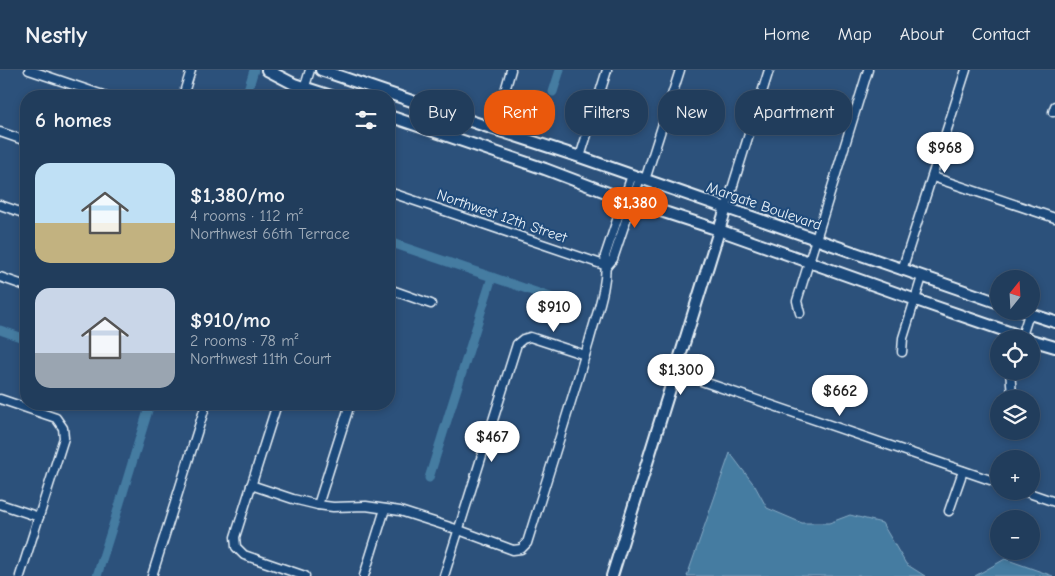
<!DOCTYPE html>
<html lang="en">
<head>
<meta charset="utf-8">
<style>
  body { margin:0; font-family:"Comic Neue",sans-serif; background:#294462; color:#f1f3f6; height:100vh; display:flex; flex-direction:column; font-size:19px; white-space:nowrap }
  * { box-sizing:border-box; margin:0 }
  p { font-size:16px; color:#a2aebb }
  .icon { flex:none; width:28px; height:28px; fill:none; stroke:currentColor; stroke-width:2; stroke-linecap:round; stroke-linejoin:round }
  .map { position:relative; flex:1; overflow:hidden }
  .drawer { position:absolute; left:20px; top:20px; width:375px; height:320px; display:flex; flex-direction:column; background:#213d5c; border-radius:20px; box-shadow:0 2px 8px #0003,0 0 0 1px #3e5672 }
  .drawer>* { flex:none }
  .banner { position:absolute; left:410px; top:20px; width:475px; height:45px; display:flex; gap:10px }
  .needle { width:32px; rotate:18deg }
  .tools { position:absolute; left:990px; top:200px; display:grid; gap:10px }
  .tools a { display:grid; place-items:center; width:50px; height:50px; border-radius:50%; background:#213d5c; box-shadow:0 2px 8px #0003,0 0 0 1px #3e5672; font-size:25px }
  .price { position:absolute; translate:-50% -42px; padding:0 11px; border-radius:18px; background:#fff; color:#222; font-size:16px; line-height:32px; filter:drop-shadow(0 1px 2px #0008) }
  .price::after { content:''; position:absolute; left:50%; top:30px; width:15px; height:11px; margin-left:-8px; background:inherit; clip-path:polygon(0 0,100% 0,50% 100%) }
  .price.selected { background:#ea580c; color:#fff }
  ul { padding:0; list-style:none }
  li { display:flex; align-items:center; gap:15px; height:125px; padding:0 15px }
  li span { display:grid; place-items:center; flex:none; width:140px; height:100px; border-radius:15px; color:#555 }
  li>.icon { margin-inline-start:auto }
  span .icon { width:60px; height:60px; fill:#fffc; stroke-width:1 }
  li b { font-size:21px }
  h2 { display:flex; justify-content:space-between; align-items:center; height:60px; padding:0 15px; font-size:21px }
  .tag { padding:0 18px; border-radius:20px; background:#213d5c; box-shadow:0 2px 8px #0003,0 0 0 1px #3e5672; font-size:18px; line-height:45px }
  .tag.selected { background:#ea580c; color:#fff }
  header { display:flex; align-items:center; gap:30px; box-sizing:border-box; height:70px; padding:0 25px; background:#213d5c; border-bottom:1px solid #3e5672 }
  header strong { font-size:24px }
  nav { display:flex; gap:28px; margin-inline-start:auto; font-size:18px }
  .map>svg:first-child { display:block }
</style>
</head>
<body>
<header>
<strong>Nestly</strong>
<nav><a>Home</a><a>Map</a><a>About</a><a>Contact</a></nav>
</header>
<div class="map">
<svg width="1055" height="506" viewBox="0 0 1055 506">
  <rect width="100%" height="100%" fill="#2c517b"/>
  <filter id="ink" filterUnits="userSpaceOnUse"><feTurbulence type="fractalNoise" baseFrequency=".02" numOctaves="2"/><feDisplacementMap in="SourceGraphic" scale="10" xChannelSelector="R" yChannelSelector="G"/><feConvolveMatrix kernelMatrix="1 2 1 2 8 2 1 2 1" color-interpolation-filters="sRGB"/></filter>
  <g filter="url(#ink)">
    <g fill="#447ba1" stroke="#86aac4">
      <path d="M730,383L755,416L767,438L802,453H829L850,445L882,453L906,494L925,506H687Z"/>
      <path d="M1005,489L1053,506H975Z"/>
    </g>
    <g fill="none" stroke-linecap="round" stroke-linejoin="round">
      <g stroke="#447ba1" stroke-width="9">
        <path d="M553,22L560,0"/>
        <path d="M246,26L254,0"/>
        <path d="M389,172L556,229"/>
        <path d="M0,260L26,269"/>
        <path d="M429,408L492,207"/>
        <path d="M97,506L119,436L150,334"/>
      </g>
      <defs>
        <g id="minor">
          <path d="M29,0L106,26"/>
          <path d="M183,26L191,0"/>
          <path d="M302,26L310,0"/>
          <path d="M1053,42L1055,36"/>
          <path d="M494,59L511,0"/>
          <path d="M0,62L26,71"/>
          <path d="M580,87L607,0"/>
          <path d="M933,107L1055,148"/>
          <path d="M645,110L680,0"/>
          <path d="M389,122L607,196"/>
          <path d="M0,135L26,144"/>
          <path d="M726,138L769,0"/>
          <path d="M607,196L613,189L640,108"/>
          <path d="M902,200L966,0"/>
          <path d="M0,207L26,216"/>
          <path d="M389,219L431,234"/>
          <path d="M800,243L797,231L868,0"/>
          <path d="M1021,269L1029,244"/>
          <path d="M902,282L903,268L922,207"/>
          <path d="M1010,301L1012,325"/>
          <path d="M675,302L999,413"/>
          <path d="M0,329L56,348L63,358L64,368L20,506"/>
          <path d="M277,334L235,467L236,477L244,485L305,506"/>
          <path d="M251,415L293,429L318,435L333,437L366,436L400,441L459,460L513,480L521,479L527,473C548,406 569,339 589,272C596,245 609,214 605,186L632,105"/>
          <path d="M1023,421L1055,432"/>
          <path d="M0,434L39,447"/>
          <path d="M318,435L350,334"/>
          <path d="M949,441L963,401"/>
          <path d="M152,506L206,334"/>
          <path d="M364,506L385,439"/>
          <path d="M444,506L517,274L523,269L530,267L585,285"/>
        </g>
        <g id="tertiary">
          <path d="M267,0L294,14L331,26"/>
          <path d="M321,0L494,59L580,87L999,233"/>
          <path d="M389,46L545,99L624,129L719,160L916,230L1029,269"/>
          <path d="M1021,241L1055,252"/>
          <path d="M1031,270L1055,277"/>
          <path d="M612,506L726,138"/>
        </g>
      </defs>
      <use href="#minor" stroke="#e8f1f8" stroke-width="11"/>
      <use href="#tertiary" stroke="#e8f1f8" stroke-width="14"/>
      <use href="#minor" stroke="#1f4a7a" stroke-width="8"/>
      <use href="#tertiary" stroke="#1f4a7a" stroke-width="10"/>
    </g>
  </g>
  <g text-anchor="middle" stroke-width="4" stroke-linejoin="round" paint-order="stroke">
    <g font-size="15" fill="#e8f1f8" stroke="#1f4a7a">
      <text transform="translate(764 136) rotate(19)" y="5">Margate Boulevard</text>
      <text transform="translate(502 146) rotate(19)" y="5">Northwest 12th Street</text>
    </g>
  </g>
</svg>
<div class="tools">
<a><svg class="needle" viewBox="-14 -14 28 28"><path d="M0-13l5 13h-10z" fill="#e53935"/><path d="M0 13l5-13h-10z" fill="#a2aebb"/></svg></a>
<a><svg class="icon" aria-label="locate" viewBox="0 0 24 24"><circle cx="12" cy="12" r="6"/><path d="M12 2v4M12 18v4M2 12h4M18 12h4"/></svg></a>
<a><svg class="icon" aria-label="layers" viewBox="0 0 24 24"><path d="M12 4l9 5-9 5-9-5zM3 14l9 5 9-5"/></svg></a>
<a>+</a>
<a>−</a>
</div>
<b class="price" style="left:945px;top:104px">$968</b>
<b class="price selected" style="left:635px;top:159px">$1,380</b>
<b class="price" style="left:554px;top:263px">$910</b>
<b class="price" style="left:681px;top:326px">$1,300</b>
<b class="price" style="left:840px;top:347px">$662</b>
<b class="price" style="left:492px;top:393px">$467</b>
<div class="banner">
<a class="tag">Buy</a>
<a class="tag selected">Rent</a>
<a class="tag">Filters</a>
<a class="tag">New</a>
<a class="tag">Apartment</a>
</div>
<section class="drawer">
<h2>6 homes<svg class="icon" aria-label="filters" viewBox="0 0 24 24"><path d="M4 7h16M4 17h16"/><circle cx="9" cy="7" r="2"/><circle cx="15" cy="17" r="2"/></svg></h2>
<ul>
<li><span style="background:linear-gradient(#bfe0f5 60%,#c2b280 0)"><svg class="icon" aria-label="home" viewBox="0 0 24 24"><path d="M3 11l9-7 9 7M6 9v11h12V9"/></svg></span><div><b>$1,380/mo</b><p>4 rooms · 112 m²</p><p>Northwest 66th Terrace</p></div></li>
<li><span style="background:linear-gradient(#c9d6e8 65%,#9aa5b1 0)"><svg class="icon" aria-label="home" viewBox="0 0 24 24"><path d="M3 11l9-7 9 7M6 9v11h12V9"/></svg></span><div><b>$910/mo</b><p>2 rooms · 78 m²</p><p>Northwest 11th Court</p></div></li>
</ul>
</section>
</div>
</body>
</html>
